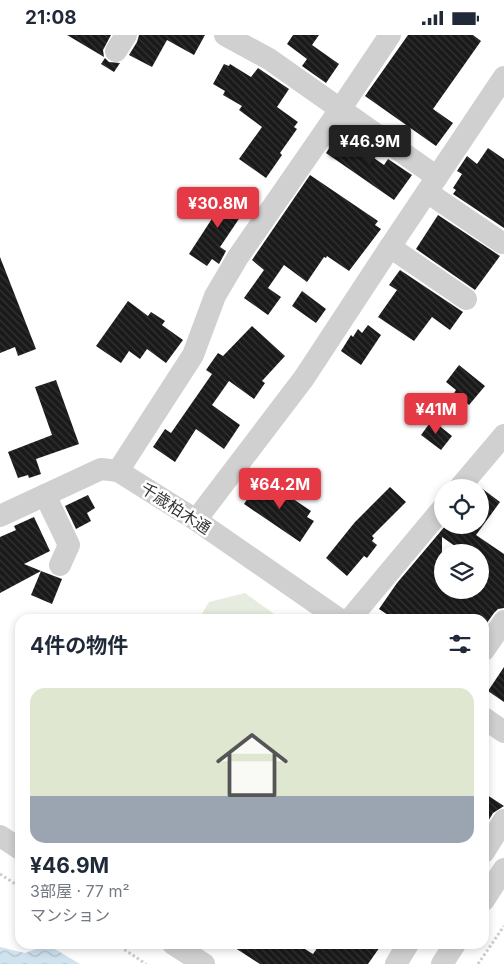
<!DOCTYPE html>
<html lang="ja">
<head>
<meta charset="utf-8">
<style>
  body { margin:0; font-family:Inter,"Noto Sans JP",sans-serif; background:#f2f2f3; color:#1f2937; height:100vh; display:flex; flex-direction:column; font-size:19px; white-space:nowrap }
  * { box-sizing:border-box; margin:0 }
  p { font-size:16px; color:#747a83 }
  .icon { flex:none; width:28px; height:28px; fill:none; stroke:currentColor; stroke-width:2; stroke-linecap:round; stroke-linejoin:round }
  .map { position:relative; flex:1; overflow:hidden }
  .sheet { position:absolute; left:15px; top:579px; width:474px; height:335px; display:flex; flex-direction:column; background:#fff; border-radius:15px; box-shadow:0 2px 8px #0003 }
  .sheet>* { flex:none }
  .fabs { position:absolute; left:434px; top:444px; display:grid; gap:10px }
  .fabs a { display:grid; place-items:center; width:55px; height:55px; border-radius:50%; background:#fff; box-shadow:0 2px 8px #0003; font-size:25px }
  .price { position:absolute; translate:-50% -42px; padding:0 11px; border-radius:5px; background:#e63946; color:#fff; font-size:16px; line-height:32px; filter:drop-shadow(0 1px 2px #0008) }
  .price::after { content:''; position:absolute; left:50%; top:30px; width:15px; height:11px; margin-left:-8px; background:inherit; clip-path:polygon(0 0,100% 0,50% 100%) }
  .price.active { background:#222; color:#fff }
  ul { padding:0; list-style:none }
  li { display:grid; align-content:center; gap:10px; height:265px; padding:0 15px }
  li+li { border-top:1px solid #e0e1e3 }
  li span { display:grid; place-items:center; height:155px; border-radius:15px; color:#555 }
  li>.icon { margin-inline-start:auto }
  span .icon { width:90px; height:90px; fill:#fffc; stroke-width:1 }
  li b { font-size:21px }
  h2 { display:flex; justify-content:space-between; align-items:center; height:60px; padding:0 15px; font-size:21px }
  .status { display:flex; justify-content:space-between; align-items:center; height:35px; padding:0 25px; background:#fff; direction:ltr }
  .status svg { height:14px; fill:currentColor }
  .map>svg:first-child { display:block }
</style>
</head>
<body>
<div class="status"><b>21:08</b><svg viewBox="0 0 49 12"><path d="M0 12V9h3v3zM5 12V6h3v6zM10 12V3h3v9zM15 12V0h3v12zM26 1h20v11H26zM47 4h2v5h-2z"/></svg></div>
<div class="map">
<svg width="504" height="929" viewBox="0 0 504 929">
  <defs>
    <pattern id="water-waves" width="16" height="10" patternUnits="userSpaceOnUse" patternTransform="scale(1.25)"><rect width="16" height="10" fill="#cfe2ee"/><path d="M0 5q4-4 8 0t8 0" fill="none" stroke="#b2c2cd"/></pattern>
    <pattern id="building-back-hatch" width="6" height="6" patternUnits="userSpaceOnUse" patternTransform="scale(1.25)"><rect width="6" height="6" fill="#1a1a1a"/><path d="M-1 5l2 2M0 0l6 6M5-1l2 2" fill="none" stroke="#333"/></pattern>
  </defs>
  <rect width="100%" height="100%" fill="#fff"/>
  <path fill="#e6ecdf" d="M245,558L281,584H199L209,567Z"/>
  <path fill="url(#water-waves)" d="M48,910L80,929H0V912L25,918Z"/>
  <g fill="url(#building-back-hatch)" fill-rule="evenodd">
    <path d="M67,0H111L103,15L104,22Z"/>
    <path d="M139,0H205L194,20L167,5L152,32L129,20L137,7Z"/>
    <path d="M293,0H319L312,10L339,29L326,48L302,31L307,24L287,9Z"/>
    <path d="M408,0H473L481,6L433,74L453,88L436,111L365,61Z"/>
    <path d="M105,23L109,27L120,28L114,37L101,29Z"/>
    <path d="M224,29L229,31L230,29L251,42L258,33L289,54L277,72L298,87L294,92L297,94L280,118L282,120L266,143L239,124L262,92L239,75L242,71L223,60L225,56L213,49Z"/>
    <path d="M339,99L384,130L388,124L412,140L394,165L326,118Z"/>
    <path d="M488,113L504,124V193L453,159L456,155L453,153L462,139L457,136L467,121L477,129Z"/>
    <path d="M310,140L378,186L375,190L381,194L349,236L327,221L326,223L324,222L307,247L284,230L268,253L281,262L268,280L244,263L264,235L252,225Z"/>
    <path d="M222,155L247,172L220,212L226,216L219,229L212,224L207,231L189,219L215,179L209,175Z"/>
    <path d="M438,180L500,221L475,255L416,214Z"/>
    <path d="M0,222L36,314L18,321L15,312L0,318Z"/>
    <path d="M400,235L463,277L450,295L432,282L414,306L378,282L397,255L389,250Z"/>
    <path d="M302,256L326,274L316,288L292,271Z"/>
    <path d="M128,266L148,281L151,277L165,286L162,290L183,305L166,328L147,314L140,324L129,316L121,328L96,311Z"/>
    <path d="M368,290L381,300L361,330L341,316L351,300L353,302L358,294L362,298Z"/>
    <path d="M252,291L285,321L262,346L265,348L254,364L229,346L212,370L240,390L224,414L196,394L175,427L153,412L165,394L171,398L212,339L206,335L218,318L223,321Z"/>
    <path d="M459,330L485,351L469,370L454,358L456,355L446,347Z"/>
    <path d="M56,345L79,409L36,424L41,439L29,443L28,440L18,443L8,417L52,400L35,352Z"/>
    <path d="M432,385L452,401L441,415L421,400Z"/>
    <path d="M268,447L311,476L307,482L314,486L300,507L244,469L258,448L265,453Z"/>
    <path d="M390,452L406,467L372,501L374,503L372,506L377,510L367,523L364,521L347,541L326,523L355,487Z"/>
    <path d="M480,452L500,467L476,500L504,519V573L498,574L494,578L484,592V584H394L379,574L397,548L446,490H480ZM442,502L465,518H480V555H442Z"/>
    <path d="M88,460L95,473L87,478L91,486L76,494L65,471Z"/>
    <path d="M34,482L50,516L24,529L41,536L0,558V502L16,495L14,491Z"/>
    <path d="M41,536L62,544L52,569L31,560Z"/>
    <path d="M504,632V667L488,656Z"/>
    <path d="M484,758L504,771L493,778L484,793Z"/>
    <path d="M229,909H297L313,919L320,909H382L368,929H260Z"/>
  </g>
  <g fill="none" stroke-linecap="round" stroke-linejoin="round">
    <g stroke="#cdcdcd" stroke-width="3" stroke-dasharray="2.5 2.5" stroke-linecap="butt">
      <path d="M0,839L20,852"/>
      <path d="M116,909L146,929"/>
      <path d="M478,929L504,891"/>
    </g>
    <g stroke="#d0d0d0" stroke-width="22">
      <path d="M225,0L269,24L437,142"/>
      <path d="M116,16L126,0"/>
      <path d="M427,157L502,208"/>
      <path d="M390,212L466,264"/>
      <path d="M118,436L193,320L215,261L238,222L341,73L390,0"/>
      <path d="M460,452L504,400"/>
      <path d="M45,460L69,510L60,530"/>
      <path d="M0,481L101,434L118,436L196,485L339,584"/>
      <path d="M196,485L304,343L390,212L504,42"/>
      <path d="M350,584L442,474"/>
      <path d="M484,615L504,586"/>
      <path d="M484,683L504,697"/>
      <path d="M0,801L20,814"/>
      <path d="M484,817L504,785"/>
      <path d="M484,865L504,834"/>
      <path d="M173,909L204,929"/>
      <path d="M396,929L408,909"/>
      <path d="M442,929L455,909"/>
    </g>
  </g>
  <g text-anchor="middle" stroke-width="5" stroke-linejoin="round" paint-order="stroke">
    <g font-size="16" fill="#333" stroke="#fff">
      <text transform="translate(176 473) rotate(33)" y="6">千歳柏木通</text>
    </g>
  </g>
</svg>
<div class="fabs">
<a><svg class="icon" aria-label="locate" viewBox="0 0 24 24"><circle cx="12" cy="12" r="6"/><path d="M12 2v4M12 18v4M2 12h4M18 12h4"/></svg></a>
<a><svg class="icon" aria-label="layers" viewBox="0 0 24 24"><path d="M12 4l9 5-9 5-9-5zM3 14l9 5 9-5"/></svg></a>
</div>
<b class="price active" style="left:370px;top:132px">¥46.9M</b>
<b class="price" style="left:218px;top:194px">¥30.8M</b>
<b class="price" style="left:436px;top:400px">¥41M</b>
<b class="price" style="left:280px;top:475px">¥64.2M</b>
<section class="sheet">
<h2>4件の物件<svg class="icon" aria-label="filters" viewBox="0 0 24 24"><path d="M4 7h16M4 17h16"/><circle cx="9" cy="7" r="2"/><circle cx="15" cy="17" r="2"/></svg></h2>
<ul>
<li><span style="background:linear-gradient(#dfe7d0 70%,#9aa5b1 0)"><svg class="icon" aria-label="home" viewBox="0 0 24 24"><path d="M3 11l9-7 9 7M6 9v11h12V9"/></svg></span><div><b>¥46.9M</b><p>3部屋 · 77 m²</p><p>マンション</p></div></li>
</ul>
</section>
</div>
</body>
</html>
